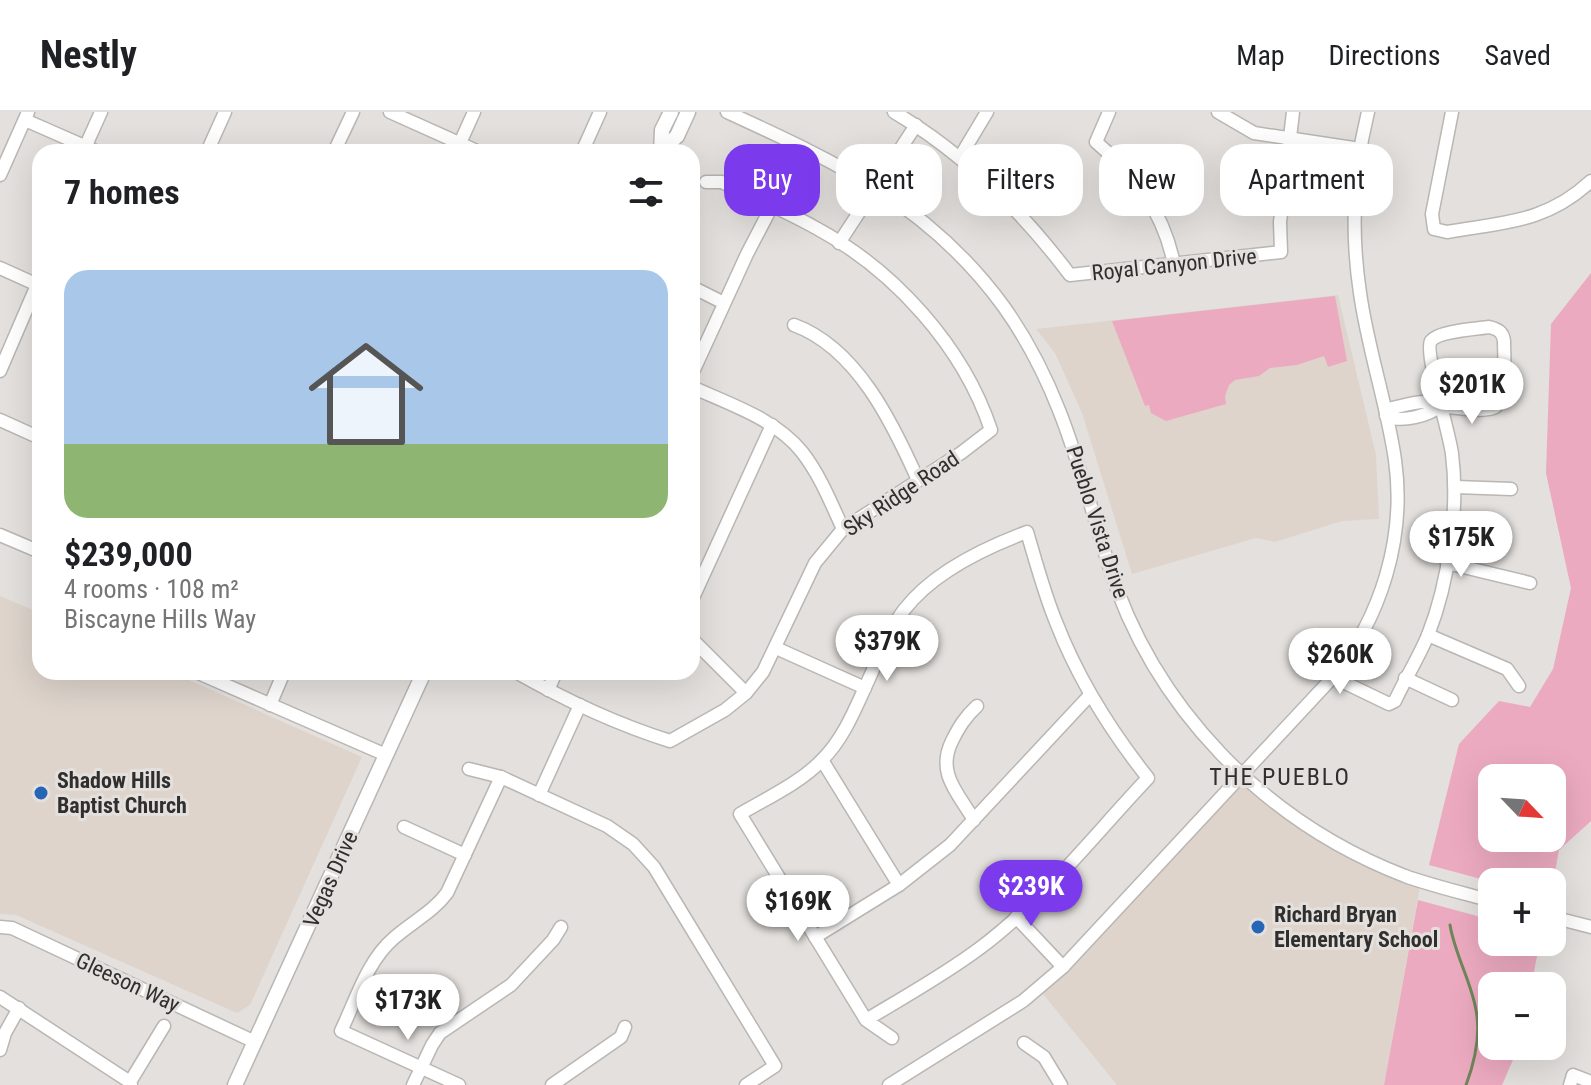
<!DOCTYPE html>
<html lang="en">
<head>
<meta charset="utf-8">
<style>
  body { margin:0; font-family:"Roboto Condensed",sans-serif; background:#f6f6f6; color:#202124; height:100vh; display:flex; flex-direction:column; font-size:30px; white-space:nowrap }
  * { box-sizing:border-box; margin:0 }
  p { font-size:26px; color:#757577 }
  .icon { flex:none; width:44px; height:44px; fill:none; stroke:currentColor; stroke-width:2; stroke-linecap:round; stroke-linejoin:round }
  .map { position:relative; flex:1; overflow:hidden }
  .sheet { position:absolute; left:32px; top:32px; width:668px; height:536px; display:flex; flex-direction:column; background:#fff; border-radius:24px; box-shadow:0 8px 32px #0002 }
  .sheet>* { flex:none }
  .banner { position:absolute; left:724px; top:32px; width:746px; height:72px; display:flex; gap:16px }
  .needle { width:52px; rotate:115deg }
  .fabs { position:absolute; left:1478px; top:652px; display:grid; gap:16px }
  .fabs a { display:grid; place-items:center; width:88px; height:88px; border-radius:16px; background:#fff; box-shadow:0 8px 32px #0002; font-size:40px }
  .price { position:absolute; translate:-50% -68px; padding:0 18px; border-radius:28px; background:#fff; color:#222; font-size:26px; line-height:52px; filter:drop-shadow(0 2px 4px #0008) }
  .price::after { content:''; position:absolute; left:50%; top:48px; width:24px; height:18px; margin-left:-12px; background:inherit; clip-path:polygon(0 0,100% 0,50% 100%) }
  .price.active { background:#7c3aed; color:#fff }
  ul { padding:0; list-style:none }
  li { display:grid; align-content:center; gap:16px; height:424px; padding:0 32px }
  li span { display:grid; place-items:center; height:248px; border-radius:24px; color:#555 }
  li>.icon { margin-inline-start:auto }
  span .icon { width:144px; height:144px; fill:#fffc; stroke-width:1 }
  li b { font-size:34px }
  h2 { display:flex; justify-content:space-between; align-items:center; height:96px; padding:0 32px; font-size:34px }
  .pill { padding:0 28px; border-radius:24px; background:#fff; box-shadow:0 8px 32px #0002; font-size:28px; line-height:72px }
  .pill.active { background:#7c3aed; color:#fff }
  header { display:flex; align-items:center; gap:48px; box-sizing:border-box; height:112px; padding:0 40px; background:#fff; border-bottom:2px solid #e0e0e0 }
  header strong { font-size:38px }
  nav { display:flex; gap:44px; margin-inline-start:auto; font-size:28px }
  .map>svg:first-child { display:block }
</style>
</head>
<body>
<header>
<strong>Nestly</strong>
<nav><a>Map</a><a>Directions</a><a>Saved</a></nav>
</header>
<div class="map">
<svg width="1591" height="973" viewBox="0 0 1591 973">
  <rect width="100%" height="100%" fill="#e3e0dd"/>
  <g fill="#ded4cc">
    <path d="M1338,183L1376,343L1379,407L1342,409L1275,430L1256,426L1132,462L1082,301L1055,241L1036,217Z"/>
    <path d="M0,484L40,501V560H171L362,645L250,893L237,901L16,803L0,802Z"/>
    <path d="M1242,664L1289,702L1421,769L1384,973H1117L1039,877Z"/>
  </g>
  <g fill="#ecaac0" fill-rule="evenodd">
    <path d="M1591,161V709L1559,738L1552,776V770H1492L1429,753L1459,632L1499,589L1530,595L1553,557L1571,476L1546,361L1551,212ZM1552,666V726H1492V666Z"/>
    <path d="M1335,184L1347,249L1328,255L1324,244L1297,253L1270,256L1259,264L1235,268L1229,273L1225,284L1226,292L1166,309L1151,301L1149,293L1145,294L1112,209Z"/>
    <path d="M1418,788L1492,808V830H1540L1531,874H1492V934H1519L1502,973H1384Z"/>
  </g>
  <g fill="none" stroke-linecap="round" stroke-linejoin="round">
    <path stroke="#6e8659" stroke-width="3" d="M1450,813C1455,843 1471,869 1476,898C1481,923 1475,949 1466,973"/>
    <defs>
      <g id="minor">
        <path d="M390,0L479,40"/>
        <path d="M727,0C838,51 930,93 1004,195C1061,275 1080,360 1108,451C1153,596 1265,710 1405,764C1433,774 1463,781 1492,789"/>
        <path d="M894,0C965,42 1021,98 1070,163L1281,140L1280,110L1293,0"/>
        <path d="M1109,0L1096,30C1136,64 1163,99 1174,152"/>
        <path d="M1218,0L1254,21L1360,37"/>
        <path d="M1452,0L1432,102L1434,117L1447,120C1504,110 1546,111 1591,69"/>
        <path d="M25,8L98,40"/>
        <path d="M460,31L474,0"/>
        <path d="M83,40L101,0"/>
        <path d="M207,40L225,0"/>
        <path d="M334,40L353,0"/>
        <path d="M582,40L600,0"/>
        <path d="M960,45L987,0"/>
        <path d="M0,63L28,0"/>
        <path d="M839,131L916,13"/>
        <path d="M0,156L40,174"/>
        <path d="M692,175L724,191"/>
        <path d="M794,213C857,236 893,312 918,368"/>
        <path d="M0,259L37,173"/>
        <path d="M692,262L747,142L772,94"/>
        <path d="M692,275C729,292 776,307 802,340C820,363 831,391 843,417"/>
        <path d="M0,308L40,326"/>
        <path d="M1456,375L1511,377"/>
        <path d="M0,423L40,440"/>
        <path d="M1447,451L1530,471"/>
        <path d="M692,488L772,313"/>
        <path d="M1428,523L1507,557L1519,574"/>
        <path d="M692,527L746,581"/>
        <path d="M776,536L865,576"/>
        <path d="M196,560L386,643"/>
        <path d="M516,560C565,588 616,612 670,629L725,598L746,581L763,560L815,451L843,417L961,341L991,318C963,234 894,158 816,116C786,99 753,85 722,70H706"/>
        <path d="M1333,565L1389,592L1395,589C1405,567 1419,545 1428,523C1449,470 1459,397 1452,342C1450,323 1424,239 1431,229C1438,219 1476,217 1489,215C1498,217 1503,220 1504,229C1504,243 1508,292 1493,296C1481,300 1461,296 1448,295C1425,286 1415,291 1392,296L1386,304C1402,311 1428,304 1442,293"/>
        <path d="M1405,566L1452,588"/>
        <path d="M548,578L556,560"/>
        <path d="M270,593L284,560"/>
        <path d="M822,648L899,773"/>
        <path d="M469,657L501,665L607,714L633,732L654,755L775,954L746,973"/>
        <path d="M539,683L580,593"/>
        <path d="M974,708C958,681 936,661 952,629C959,615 965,605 977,594"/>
        <path d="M404,715L465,743"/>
        <path d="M1016,805L1063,855"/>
        <path d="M1552,805L1591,815"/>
        <path d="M0,815L12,816L255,930"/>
        <path d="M815,825L899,773L950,733L1090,583"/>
        <path d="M0,885L130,970"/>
        <path d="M866,908C904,885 944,863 980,836C1043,789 1094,723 1148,666C1110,618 1078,567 1056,510C1044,481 1036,450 1027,420C984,436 933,460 904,498C888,519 879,545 868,569C855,597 844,626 822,648C800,671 767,686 740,702L866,908L892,926"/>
        <path d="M1024,931L1044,945L1061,973"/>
        <path d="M0,938L5,921L19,896"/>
        <path d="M131,973L130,970L164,914"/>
        <path d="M413,973L432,933L440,921L511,873L553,828L561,815"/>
        <path d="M459,973L341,919C356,888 367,849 394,826C412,810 433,800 447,781L501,665"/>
        <path d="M552,973L621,925L625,915"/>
        <path d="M889,973L1023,889L1063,855L1333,565C1381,505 1406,426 1395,348C1387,292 1368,238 1360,181C1351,121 1353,60 1368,0"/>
        <path d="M1570,973L1573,963L1591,970"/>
      </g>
      <g id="major">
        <path d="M661,39L677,24L688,0"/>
        <path d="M661,40L662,18L671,0"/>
        <path d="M235,973L424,560"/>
      </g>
    </defs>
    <use href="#minor" stroke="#b9b6b3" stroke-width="15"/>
    <use href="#major" stroke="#b9b6b3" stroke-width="17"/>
    <use href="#minor" stroke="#fff" stroke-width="12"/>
    <use href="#major" stroke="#fff" stroke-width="14"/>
  </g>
  <g fill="#2566b7" stroke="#e3e0dd" stroke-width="3">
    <circle cx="41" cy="681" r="8"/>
    <circle cx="1258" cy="815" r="8"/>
  </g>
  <g text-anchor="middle" stroke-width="6" stroke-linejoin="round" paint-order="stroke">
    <g font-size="22" fill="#302f2e" stroke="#e3e0dd">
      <text transform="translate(1174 152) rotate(-6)" y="8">Royal Canyon Drive</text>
      <text transform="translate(901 381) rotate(-34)" y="8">Sky Ridge Road</text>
      <text transform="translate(1098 410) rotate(72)" y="8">Pueblo Vista Drive</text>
      <text transform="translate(330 767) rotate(-66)" y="8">Vegas Drive</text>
      <text transform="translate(128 870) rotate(25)" y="8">Gleeson Way</text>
    </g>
    <g font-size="22" font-weight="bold" fill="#302f2e" stroke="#e3e0dd" text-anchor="start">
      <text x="57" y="676">Shadow Hills<tspan x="57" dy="25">Baptist Church</tspan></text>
      <text x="1274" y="810">Richard Bryan<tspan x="1274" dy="25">Elementary School</tspan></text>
    </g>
    <g font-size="24" letter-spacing="2" fill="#302f2e" stroke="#e3e0dd">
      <text x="1280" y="673">THE PUEBLO</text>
    </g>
  </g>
</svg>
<div class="fabs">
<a><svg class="needle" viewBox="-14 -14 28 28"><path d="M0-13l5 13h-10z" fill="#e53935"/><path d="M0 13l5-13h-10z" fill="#757577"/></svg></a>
<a>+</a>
<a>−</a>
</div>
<b class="price" style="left:1472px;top:314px">$201K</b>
<b class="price" style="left:1461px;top:467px">$175K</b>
<b class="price" style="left:887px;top:571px">$379K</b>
<b class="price" style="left:1340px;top:584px">$260K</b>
<b class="price active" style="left:1031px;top:816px">$239K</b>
<b class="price" style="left:798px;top:831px">$169K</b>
<b class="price" style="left:408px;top:930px">$173K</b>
<div class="banner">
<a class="pill active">Buy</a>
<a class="pill">Rent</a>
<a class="pill">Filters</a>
<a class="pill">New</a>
<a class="pill">Apartment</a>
</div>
<section class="sheet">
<h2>7 homes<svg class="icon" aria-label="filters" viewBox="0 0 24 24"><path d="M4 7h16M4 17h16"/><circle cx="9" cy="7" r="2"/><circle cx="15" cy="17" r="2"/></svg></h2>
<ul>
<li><span style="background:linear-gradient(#a9c7e8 70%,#8fb573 0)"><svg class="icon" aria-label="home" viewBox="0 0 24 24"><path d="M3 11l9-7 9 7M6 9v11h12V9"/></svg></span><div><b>$239,000</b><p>4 rooms · 108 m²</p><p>Biscayne Hills Way</p></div></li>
</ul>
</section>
</div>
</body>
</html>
